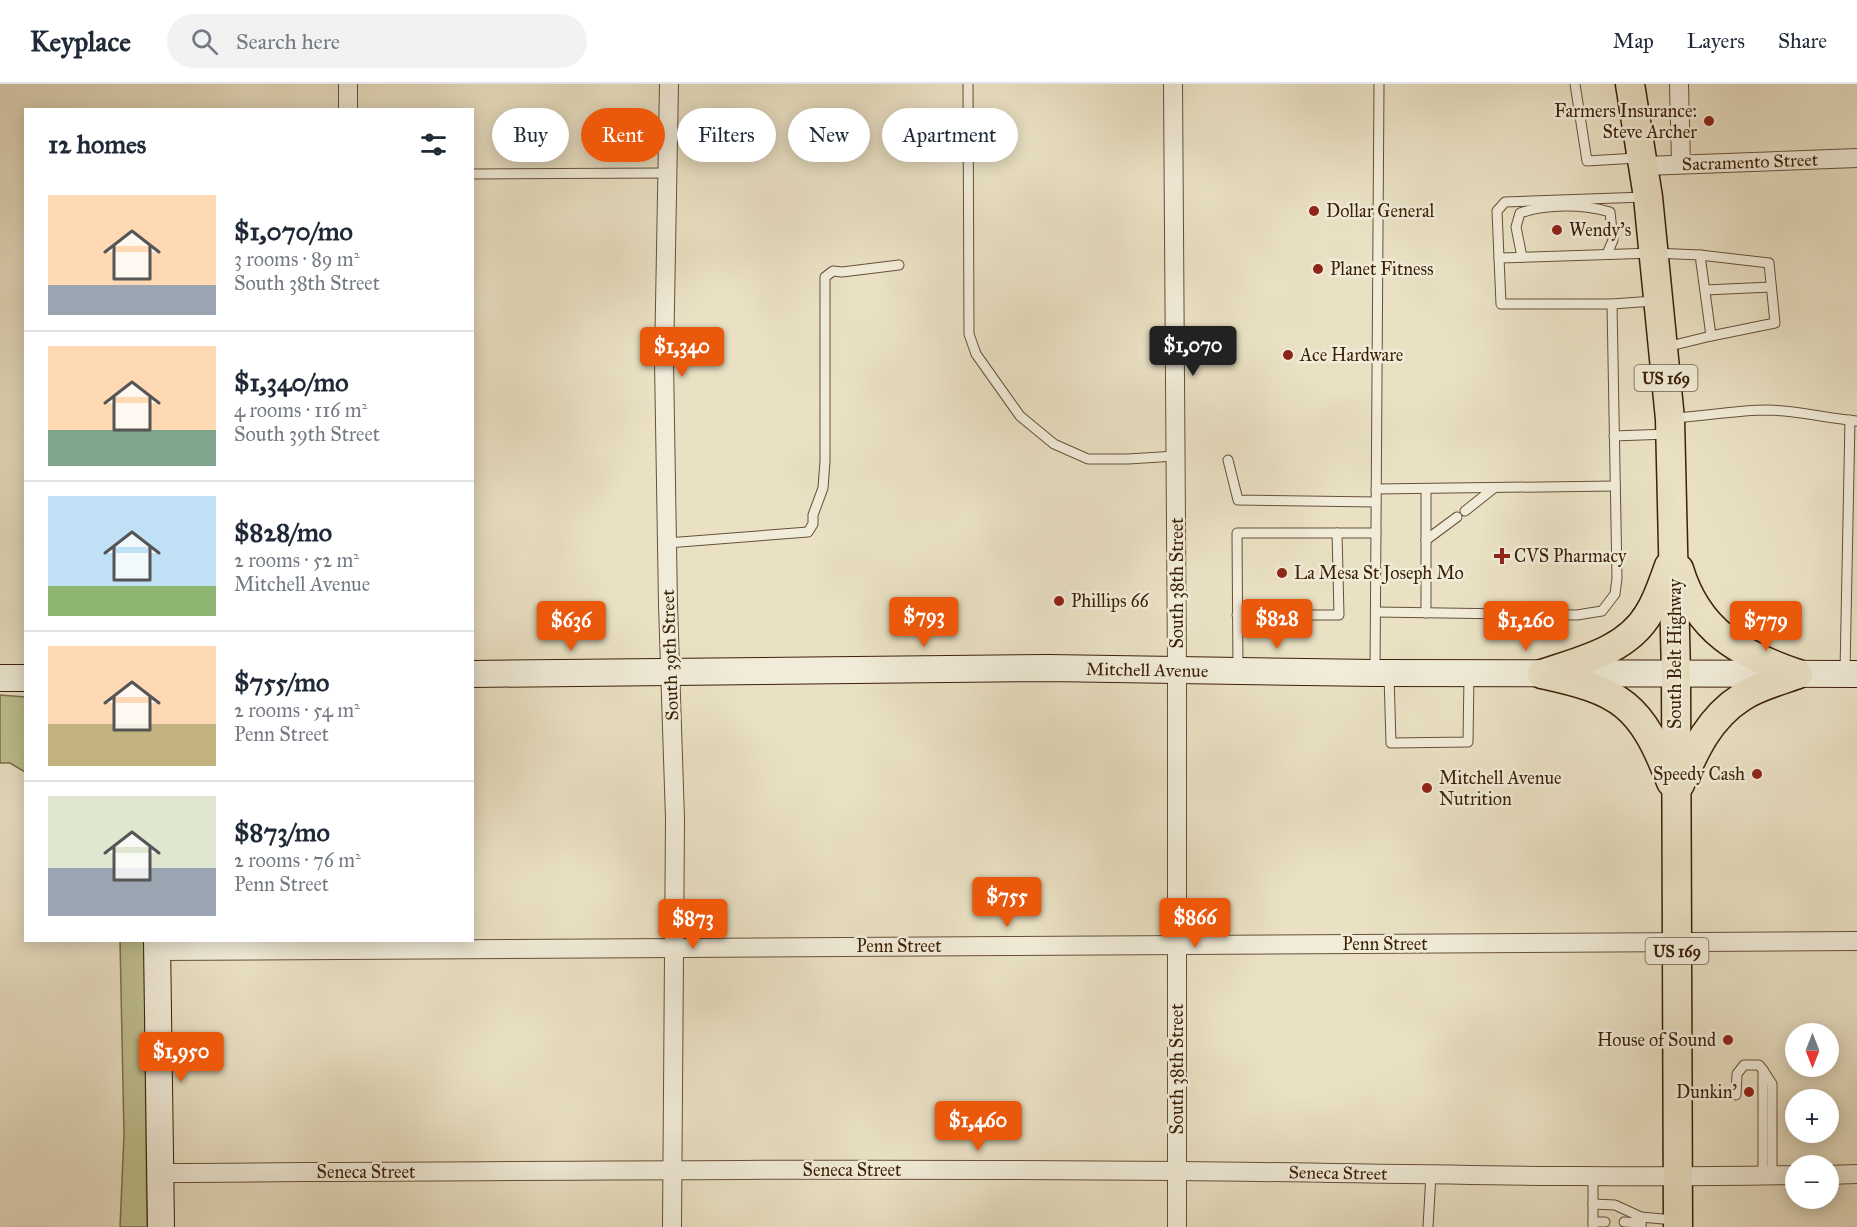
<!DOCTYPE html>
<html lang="en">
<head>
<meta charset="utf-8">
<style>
  body { margin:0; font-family:"IM FELL Great Primer",serif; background:#f2f2f3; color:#1f2937; height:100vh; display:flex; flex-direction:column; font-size:22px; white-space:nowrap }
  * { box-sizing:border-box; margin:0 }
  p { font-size:20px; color:#747a83 }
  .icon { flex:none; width:33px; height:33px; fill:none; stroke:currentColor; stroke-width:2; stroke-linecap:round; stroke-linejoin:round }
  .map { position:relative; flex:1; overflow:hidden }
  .drawer { position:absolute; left:24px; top:24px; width:450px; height:834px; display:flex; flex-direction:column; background:#fff; border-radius:0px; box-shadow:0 3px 15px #0003 }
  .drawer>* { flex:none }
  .guide { position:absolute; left:492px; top:24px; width:570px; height:54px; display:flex; gap:12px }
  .needle { width:39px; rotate:180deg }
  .tools { position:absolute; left:1785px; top:939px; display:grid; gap:12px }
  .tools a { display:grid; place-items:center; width:54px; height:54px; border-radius:50%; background:#fff; box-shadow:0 3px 15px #0003; font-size:30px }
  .price { position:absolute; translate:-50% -51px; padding:0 14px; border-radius:6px; background:#ea580c; color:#fff; font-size:20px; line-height:39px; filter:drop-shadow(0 2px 3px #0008) }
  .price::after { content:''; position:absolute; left:50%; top:36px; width:18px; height:14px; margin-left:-9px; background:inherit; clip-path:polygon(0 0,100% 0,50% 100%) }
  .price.on { background:#222; color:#fff }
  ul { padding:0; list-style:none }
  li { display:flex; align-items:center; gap:18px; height:150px; padding:0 24px }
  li+li { border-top:2px solid #e0e1e3 }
  li span { display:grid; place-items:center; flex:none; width:168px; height:120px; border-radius:0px; color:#555 }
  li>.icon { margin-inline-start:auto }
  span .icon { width:72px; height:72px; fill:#fffc; stroke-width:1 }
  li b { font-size:26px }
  h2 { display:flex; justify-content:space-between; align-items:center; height:72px; padding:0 24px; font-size:26px }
  .pill { padding:0 21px; border-radius:27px; background:#fff; box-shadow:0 3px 15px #0003; font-size:21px; line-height:54px }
  .pill.on { background:#ea580c; color:#fff }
  header { display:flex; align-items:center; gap:36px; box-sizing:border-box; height:84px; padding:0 30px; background:#fff; border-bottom:2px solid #e0e1e3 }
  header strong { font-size:28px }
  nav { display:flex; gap:33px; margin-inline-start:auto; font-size:21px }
  .search { width:420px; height:54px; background:#f2f2f3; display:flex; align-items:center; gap:15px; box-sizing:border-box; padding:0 21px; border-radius:33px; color:#747a83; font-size:22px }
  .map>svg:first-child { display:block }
</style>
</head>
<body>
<header>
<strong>Keyplace</strong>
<div class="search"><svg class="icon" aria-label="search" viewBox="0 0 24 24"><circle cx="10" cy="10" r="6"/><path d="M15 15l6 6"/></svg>Search here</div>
<nav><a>Map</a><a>Layers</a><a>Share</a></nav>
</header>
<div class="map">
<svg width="1857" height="1143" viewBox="0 0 1857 1143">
  <rect width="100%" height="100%" fill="#eae1c4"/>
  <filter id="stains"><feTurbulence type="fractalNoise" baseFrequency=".00333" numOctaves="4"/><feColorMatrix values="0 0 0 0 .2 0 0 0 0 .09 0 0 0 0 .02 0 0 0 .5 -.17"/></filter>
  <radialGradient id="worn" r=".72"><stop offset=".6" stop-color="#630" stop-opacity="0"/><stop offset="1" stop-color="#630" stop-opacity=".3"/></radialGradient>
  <g fill="#bfc08f" stroke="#7e704c" stroke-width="1.5">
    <path d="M0,611L25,613V688L10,679H0Z"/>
    <path d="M120,857H144L147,1143H120L124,1051Z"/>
  </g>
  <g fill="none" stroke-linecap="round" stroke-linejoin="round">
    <defs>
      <g id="lane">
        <path d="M968,0L969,250L976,270L1020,332L1054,360L1088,375H1128L1176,372"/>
        <path d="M1575,0L1587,77L1637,74"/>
        <path d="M472,90L667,89"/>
        <path d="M1645,113L1505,118L1497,127L1499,174L1654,169L1700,171L1711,252L1666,263"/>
        <path d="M1700,171L1769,179L1775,239L1711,252"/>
        <path d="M1522,173L1516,143L1520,129C1547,120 1583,120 1610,128L1613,156L1607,170"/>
        <path d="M1499,174L1501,220H1612L1654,217"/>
        <path d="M1705,206L1771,203"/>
        <path d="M1675,334C1705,332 1738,326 1768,326C1798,327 1827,334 1857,337"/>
        <path d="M1614,352L1668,350"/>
        <path d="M1228,376L1238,416L1376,418"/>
        <path d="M1376,405L1615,402"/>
        <path d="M1426,405V529"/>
        <path d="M1465,427L1494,404"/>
        <path d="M1426,456L1457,433"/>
        <path d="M667,459L808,448L813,440V431L823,404L825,377V193L833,187L842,188L899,181"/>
        <path d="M1376,528L1577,531L1602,527L1615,510L1617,494L1612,220"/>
        <path d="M1237,531H1339L1337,449"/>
        <path d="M1238,586L1237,449H1376"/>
        <path d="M1845,587L1850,336"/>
        <path d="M1375,589L1379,0"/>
        <path d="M1389,591L1391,659L1468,658L1469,592"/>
        <path d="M1763,986L1772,1000V1092"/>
        <path d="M1736,1011L1737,990L1744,981H1759L1763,986V1092"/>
        <path d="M1593,1120L1615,1121L1641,1133V1143"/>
        <path d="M1641,1133L1674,1136"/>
        <path d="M1593,1138H1605"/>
        <path d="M1624,1138L1641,1139"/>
        <path d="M1428,1143L1431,1090"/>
        <path d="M1593,1143V1092"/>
      </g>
      <g id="street">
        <path d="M348,0V26"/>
        <path d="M669,0L664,277L668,521L675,735L672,1143"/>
        <path d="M1173,0L1177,587V1143"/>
        <path d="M1679,0L1681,80"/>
        <path d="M1644,82L1857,74"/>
        <path d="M157,867C724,867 1290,857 1857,857"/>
        <path d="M160,1089C500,1087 840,1084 1179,1087C1385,1089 1590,1095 1796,1091"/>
        <path d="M1828,1091L1857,1090"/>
      </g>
      <g id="secondary">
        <path d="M472,590L1049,584L1375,589L1857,590"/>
        <path d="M0,594H26"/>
        <path d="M157,856L161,1143"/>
      </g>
      <g id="primary">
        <path d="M1630,0L1648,113L1670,335L1676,591L1678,1143"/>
        <path d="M1679,485C1698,548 1740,570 1798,590"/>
        <path d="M1542,590C1621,607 1641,620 1671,698"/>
        <path d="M1542,590C1580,577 1627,567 1649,529C1658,515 1663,498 1669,482"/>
        <path d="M1680,700C1695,666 1709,634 1742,613C1758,602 1780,597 1798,590"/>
      </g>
    </defs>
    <use href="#lane" stroke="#685037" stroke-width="11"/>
    <use href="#street" stroke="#685037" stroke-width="20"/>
    <use href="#secondary" stroke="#3c2008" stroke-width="28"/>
    <use href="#primary" stroke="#3c2008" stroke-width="31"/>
    <use href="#lane" stroke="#f1ecd9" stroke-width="9"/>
    <use href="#street" stroke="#f1ecd9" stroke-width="18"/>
    <use href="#secondary" stroke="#f1ecd9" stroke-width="26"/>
    <use href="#primary" stroke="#eae1c4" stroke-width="28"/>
  </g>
  <g fill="#8f2418" stroke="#f1ecd9" stroke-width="2">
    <circle cx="1709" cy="37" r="6"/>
    <circle cx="1314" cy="127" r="6"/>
    <circle cx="1557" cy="146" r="6"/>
    <circle cx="1318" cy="185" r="6"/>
    <circle cx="1288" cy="271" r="6"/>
    <path d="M1499 463h6v6h6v6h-6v6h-6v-6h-6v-6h6z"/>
    <circle cx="1282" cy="489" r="6"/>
    <circle cx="1059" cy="517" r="6"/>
    <circle cx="1757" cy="690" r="6"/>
    <circle cx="1427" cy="704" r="6"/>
    <circle cx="1728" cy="956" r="6"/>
    <circle cx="1749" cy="1008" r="6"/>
  </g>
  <g text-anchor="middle" stroke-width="5" stroke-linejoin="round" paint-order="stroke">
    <g fill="#f1ecd9" stroke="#725d47" stroke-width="1.5">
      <rect x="1634.5" y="281" width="63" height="26" rx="4.5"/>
      <rect x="1645.5" y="854" width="63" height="26" rx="4.5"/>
    </g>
    <g font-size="16" font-weight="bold" fill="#3c2008">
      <text x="1666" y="300">US 169</text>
      <text x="1677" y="873">US 169</text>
    </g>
    <g font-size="18" fill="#3c2008" stroke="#f1ecd9" text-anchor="start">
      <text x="1697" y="33" text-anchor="end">Farmers Insurance:<tspan x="1697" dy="21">Steve Archer</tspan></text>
      <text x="1326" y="133">Dollar General</text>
      <text x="1569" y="152">Wendy's</text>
      <text x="1330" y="191">Planet Fitness</text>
      <text x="1300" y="277">Ace Hardware</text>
      <text x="1514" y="478">CVS Pharmacy</text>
      <text x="1294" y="495">La Mesa St Joseph Mo</text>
      <text x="1071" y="523">Phillips 66</text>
      <text x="1745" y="696" text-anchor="end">Speedy Cash</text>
      <text x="1439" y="700">Mitchell Avenue<tspan x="1439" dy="21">Nutrition</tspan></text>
      <text x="1716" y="962" text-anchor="end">House of Sound</text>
      <text x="1737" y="1014" text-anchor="end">Dunkin'</text>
    </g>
    <g font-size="18" fill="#3c2008" stroke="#f1ecd9">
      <text transform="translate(1750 78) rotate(-2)" y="6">Sacramento Street</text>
      <text transform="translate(1177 499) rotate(-90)" y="6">South 38th Street</text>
      <text transform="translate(1675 570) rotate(-90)" y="6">South Belt Highway</text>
      <text transform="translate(670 571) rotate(-92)" y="6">South 39th Street</text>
      <text transform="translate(1147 586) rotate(1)" y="6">Mitchell Avenue</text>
      <text x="1385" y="866">Penn Street</text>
      <text x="899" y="868">Penn Street</text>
      <text transform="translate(1177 985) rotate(-90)" y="6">South 38th Street</text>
      <text x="852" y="1092">Seneca Street</text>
      <text x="366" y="1094">Seneca Street</text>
      <text transform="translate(1338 1089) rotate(1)" y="6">Seneca Street</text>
    </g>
  </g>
  <rect width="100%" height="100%" filter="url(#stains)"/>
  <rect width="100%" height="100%" fill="url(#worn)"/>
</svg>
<div class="tools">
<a><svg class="needle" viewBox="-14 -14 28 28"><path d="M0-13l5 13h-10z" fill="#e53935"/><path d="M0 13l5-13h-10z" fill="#747a83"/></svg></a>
<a>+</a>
<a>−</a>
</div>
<b class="price on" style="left:1193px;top:293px">$1,070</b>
<b class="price" style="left:682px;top:294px">$1,340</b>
<b class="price" style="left:924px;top:564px">$793</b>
<b class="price" style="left:1277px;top:566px">$828</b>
<b class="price" style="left:571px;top:568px">$636</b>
<b class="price" style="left:1526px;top:568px">$1,260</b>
<b class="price" style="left:1766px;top:568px">$779</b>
<b class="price" style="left:1007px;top:844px">$755</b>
<b class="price" style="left:1195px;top:865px">$866</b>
<b class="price" style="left:693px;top:866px">$873</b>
<b class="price" style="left:181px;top:999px">$1,950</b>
<b class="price" style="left:978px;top:1068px">$1,460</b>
<div class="guide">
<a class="pill">Buy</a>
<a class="pill on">Rent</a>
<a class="pill">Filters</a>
<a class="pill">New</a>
<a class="pill">Apartment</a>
</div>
<section class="drawer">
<h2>12 homes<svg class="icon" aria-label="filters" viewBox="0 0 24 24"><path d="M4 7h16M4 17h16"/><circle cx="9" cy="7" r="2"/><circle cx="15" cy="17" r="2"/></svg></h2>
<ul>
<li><span style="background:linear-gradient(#ffd9b3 75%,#9aa5b1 0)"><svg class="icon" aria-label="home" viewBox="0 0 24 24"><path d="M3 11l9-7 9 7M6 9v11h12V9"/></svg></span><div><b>$1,070/mo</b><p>3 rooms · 89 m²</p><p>South 38th Street</p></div></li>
<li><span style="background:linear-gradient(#ffd9b3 70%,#7fa58c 0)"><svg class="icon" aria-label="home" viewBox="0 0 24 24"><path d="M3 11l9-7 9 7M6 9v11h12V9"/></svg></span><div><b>$1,340/mo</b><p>4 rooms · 116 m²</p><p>South 39th Street</p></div></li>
<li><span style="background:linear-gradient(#bfe0f5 75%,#8fb573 0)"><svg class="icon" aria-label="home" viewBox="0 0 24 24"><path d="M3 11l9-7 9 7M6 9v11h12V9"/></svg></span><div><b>$828/mo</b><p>2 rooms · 52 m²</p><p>Mitchell Avenue</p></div></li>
<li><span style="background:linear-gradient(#ffd9b3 65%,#c2b280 0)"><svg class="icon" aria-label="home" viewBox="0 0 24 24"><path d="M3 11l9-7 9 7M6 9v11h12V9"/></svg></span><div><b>$755/mo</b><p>2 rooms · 54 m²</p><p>Penn Street</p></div></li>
<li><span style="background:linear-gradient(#dfe7d0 60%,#9aa5b1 0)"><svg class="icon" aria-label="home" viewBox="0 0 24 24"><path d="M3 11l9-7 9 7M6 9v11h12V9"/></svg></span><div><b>$873/mo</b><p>2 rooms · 76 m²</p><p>Penn Street</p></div></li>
</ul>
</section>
</div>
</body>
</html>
